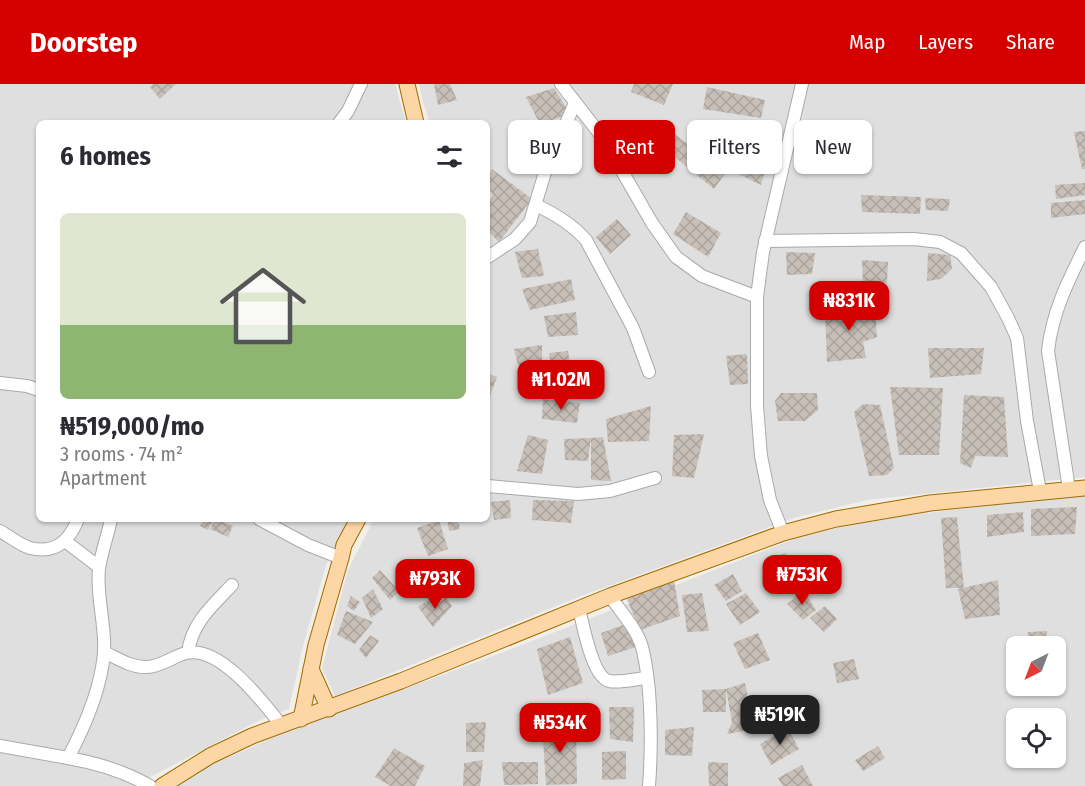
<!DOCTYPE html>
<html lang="en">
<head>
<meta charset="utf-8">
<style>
  body { margin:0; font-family:"Fira Sans Condensed",sans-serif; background:#f2f2f3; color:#2b2b33; height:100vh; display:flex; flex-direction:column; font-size:22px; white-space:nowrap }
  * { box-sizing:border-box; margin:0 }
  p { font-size:20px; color:#7c7c81 }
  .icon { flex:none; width:33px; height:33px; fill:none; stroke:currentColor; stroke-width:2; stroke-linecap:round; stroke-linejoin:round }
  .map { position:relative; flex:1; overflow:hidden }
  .details { position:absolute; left:36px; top:36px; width:454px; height:402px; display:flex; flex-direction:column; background:#fff; border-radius:9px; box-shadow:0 2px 4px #0004 }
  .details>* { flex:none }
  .guide { position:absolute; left:508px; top:36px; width:486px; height:54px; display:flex; gap:12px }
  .needle { width:39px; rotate:222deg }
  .controls { position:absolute; left:1006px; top:552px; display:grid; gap:12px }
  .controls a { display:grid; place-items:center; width:60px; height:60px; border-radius:9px; background:#fff; box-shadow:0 2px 4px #0004; font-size:30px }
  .price { position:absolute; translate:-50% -51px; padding:0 14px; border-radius:12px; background:#d40000; color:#fff; font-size:20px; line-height:39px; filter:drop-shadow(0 2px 3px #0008) }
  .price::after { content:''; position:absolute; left:50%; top:36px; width:18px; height:14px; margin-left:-9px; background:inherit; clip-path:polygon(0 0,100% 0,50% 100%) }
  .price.current { background:#222; color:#fff }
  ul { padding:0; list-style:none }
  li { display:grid; align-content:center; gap:12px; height:318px; padding:0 24px }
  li+li { border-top:2px solid #e1e1e2 }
  li span { display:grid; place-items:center; height:186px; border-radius:9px; color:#555 }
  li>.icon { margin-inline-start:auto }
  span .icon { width:108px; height:108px; fill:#fffc; stroke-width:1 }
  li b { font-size:26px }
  h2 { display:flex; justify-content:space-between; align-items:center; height:72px; padding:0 24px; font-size:26px }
  .chip { padding:0 21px; border-radius:9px; background:#fff; box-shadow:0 2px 4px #0004; font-size:21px; line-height:54px }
  .chip.current { background:#d40000; color:#fff }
  header { display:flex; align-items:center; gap:36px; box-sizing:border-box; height:84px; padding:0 30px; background:#d40000; color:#fff }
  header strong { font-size:28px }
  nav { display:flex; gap:33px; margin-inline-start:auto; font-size:21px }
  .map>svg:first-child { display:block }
</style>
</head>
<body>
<header>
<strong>Doorstep</strong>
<nav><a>Map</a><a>Layers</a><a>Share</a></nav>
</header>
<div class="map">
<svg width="1085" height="702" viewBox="0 0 1085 702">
  <defs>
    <pattern id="building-cross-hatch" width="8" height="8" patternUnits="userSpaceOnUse" patternTransform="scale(1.5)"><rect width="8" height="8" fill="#c7bfb8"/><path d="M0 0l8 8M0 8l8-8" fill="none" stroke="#aba49e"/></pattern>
  </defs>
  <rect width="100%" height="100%" fill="#f2efe9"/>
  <g fill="#e0dfdf" fill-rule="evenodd">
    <path d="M0,0H395L406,39H39V435H349L326,481L302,566L289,625L262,635L154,691L137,702H0Z"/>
    <path d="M419,0H1085V393L867,416L794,434L581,512L335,612L322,584L348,486L374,435H488V39H430L423,18Z"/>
    <path d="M1085,410V702H176L213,680L270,655L493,572L794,455L846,442L910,431ZM1017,562H1056V602H1017ZM1017,634H1056V674H1017Z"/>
  </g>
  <g fill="url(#building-cross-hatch)">
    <path d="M153,0H176L160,15L150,3Z"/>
    <path d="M434,0H450L457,16L438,21Z"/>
    <path d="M634,0H673L664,21L631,8Z"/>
    <path d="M707,3L765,16L761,34L703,25Z"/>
    <path d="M554,4L570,30L540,40L526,13Z"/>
    <path d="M671,47L725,90L714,105L660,61Z"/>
    <path d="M1085,47V85H1082L1074,48Z"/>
    <path d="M738,52L772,64L761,101L724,83Z"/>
    <path d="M492,85L532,115L499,158L488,147V119L493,111L488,102V92Z"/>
    <path d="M1085,99V111L1056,115L1055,101Z"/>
    <path d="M861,111L921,113L920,130L862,128Z"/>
    <path d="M925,114L950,115L948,127L926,126Z"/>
    <path d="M1085,116V130L1051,134V119Z"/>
    <path d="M686,128L721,149L708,173L673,150Z"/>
    <path d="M617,135L631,151L610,170L596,153Z"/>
    <path d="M538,165L544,192L522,194L515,168Z"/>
    <path d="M786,168L815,169L812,190L787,191Z"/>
    <path d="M928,169L950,171L952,185L941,195L927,197Z"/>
    <path d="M862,176L888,178L887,199H863Z"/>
    <path d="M571,195L575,216L530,226L522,205Z"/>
    <path d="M875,223L877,253L863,258L866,274L827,278L825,225Z"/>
    <path d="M576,228L578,251L548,253L544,232Z"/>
    <path d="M542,261V278L518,281L514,265Z"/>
    <path d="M928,264H984L981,290L930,294Z"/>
    <path d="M568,267L575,309L556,314L549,269Z"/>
    <path d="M747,270L748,300L730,301L726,272Z"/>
    <path d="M489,290L497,293L488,317V293Z"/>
    <path d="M890,303L943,304L939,371H899Z"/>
    <path d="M781,309H817L818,326L805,337H778L775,317Z"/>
    <path d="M964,311L1004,313L1008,373L975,372L971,384L960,379Z"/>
    <path d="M543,315L580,319L577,339L542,335Z"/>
    <path d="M863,320L880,321L894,384L887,391L869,392L854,328Z"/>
    <path d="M651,322L649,357L608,358L606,335Z"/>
    <path d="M704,350L694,394L672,392L674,351Z"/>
    <path d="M528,351L548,356L542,390L517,387Z"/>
    <path d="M603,353L611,397L591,396V354Z"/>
    <path d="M591,354L588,377L565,376L564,355Z"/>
    <path d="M510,416L511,434L494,436L491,418Z"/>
    <path d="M533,416L574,417L571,439L532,436Z"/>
    <path d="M1077,423L1075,450L1031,452V425Z"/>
    <path d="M1023,428L1024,448L987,453V431Z"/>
    <path d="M957,433L964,504H946L941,434Z"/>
    <path d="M204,435H214L208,446L200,442Z"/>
    <path d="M215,435L233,442L228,453L210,445Z"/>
    <path d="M447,435H458L460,445L449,447Z"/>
    <path d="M439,436L448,465L428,472L417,444Z"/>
    <path d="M786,469L792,484L774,491L766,476Z"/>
    <path d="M380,486L399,507L390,516L372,494Z"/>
    <path d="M733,490L742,507L726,517L714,501Z"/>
    <path d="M674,496L680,532L640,546L627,515Z"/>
    <path d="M998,496L1000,531L965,535L958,505Z"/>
    <path d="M373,505L383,525L371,534L362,514Z"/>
    <path d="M804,507L816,526L803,536L787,520Z"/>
    <path d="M702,509L709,547L687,548L682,511Z"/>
    <path d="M746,509L760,528L740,541L726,520Z"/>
    <path d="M351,512L360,518L354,527L347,522Z"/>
    <path d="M433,513L438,520L446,513L452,522L433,543L418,523Z"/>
    <path d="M825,522L837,535L824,548L810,534Z"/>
    <path d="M346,527L373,538L355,560L337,551Z"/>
    <path d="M626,540L636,563L608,572L601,549Z"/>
    <path d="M1047,547L1045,562H1029L1028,548Z"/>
    <path d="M758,549L770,576L745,585L733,559Z"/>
    <path d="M370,551L379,557L366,574L359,566Z"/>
    <path d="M570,553L583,599L548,611L537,565Z"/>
    <path d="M854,575L859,595L837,599L833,579Z"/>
    <path d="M745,599L754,645L727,650L732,638L726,605V628H703L702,606L726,605Z"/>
    <path d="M792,612L799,630L774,637L768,622Z"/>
    <path d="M609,623H634L633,658L610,655Z"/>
    <path d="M486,638L484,668H466V639Z"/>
    <path d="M576,639L577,700L546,701L542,640Z"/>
    <path d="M694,643L692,672L665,671V646Z"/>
    <path d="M788,644L799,665L771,681L760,660Z"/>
    <path d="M878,662L885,674L863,687L855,676Z"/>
    <path d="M394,664L425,682L415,702H391L375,693Z"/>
    <path d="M626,667V695L602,696V668Z"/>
    <path d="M483,676L480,702H463L464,679Z"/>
    <path d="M502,678H538V700L504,701Z"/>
    <path d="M708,678L728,679V702H709Z"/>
    <path d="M802,681L813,702H783L778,694Z"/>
  </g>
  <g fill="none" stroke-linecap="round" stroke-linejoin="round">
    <defs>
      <g id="minor">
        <path d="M561,0L603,54L652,139L676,173L702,192L757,213"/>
        <path d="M339,39L348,27L361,0"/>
        <path d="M536,121C555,130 572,140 586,156L633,244L649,288"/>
        <path d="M765,157L914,155L940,158L961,169L991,203L1008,234L1017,254L1027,337L1040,407"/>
        <path d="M488,173L515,155L530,138L546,85L575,19"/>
        <path d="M0,299L27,302L39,306"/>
        <path d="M488,402L578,410L610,407L655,394"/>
        <path d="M1069,405L1048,267C1052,229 1068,197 1085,163"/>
        <path d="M111,435C108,451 101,469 99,485C96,513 106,541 104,569C101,605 85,642 68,674C97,679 124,687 150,702"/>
        <path d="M259,435L308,461L341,474"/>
        <path d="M0,447C9,452 20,461 30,464C55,470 69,458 78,435"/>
        <path d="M783,449L770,416L761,372L757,322V213L763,168L802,0"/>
        <path d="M65,457L99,483"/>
        <path d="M610,512C620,527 637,545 642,563C652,602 652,661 649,702"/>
        <path d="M579,525C583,540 592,593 609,597C620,599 635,595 646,594"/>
        <path d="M104,568C117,574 132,584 147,583C160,583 174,572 186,569C220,561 263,618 282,642"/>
        <path d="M188,568C192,539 212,522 232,501"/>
        <path d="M0,662L68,674"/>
      </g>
      <g id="major">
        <path d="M407,0L416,39"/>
        <path d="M311,585L329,625"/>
        <path d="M301,635L316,561L341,474L344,461L358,435"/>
        <path d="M162,702L210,672L252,652L401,597L610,512L783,449L836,435L930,419L1085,404"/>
      </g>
    </defs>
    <use href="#minor" stroke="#a9a9a9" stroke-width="14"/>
    <use href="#major" stroke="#a06b00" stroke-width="17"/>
    <use href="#minor" stroke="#fff" stroke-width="12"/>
    <use href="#major" stroke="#fcd6a4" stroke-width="15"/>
  </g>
</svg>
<div class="controls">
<a><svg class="needle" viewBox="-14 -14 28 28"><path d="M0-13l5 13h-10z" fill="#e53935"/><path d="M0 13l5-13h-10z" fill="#7c7c81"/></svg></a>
<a><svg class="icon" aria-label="locate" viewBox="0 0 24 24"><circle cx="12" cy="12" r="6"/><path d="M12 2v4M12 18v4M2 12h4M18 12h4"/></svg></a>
</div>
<b class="price" style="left:849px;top:248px">₦831K</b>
<b class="price" style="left:561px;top:327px">₦1.02M</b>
<b class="price" style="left:802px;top:522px">₦753K</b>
<b class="price" style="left:435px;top:526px">₦793K</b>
<b class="price current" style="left:780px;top:662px">₦519K</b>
<b class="price" style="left:560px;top:670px">₦534K</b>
<div class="guide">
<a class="chip">Buy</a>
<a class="chip current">Rent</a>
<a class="chip">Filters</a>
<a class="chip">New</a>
</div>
<section class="details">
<h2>6 homes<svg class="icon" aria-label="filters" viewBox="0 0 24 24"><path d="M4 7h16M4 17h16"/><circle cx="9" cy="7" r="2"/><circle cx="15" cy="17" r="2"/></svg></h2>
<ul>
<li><span style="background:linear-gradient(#dfe7d0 60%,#8fb573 0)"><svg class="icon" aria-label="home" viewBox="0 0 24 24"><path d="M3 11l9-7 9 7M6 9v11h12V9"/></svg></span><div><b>₦519,000/mo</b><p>3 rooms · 74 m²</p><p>Apartment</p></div></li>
</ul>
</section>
</div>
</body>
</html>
